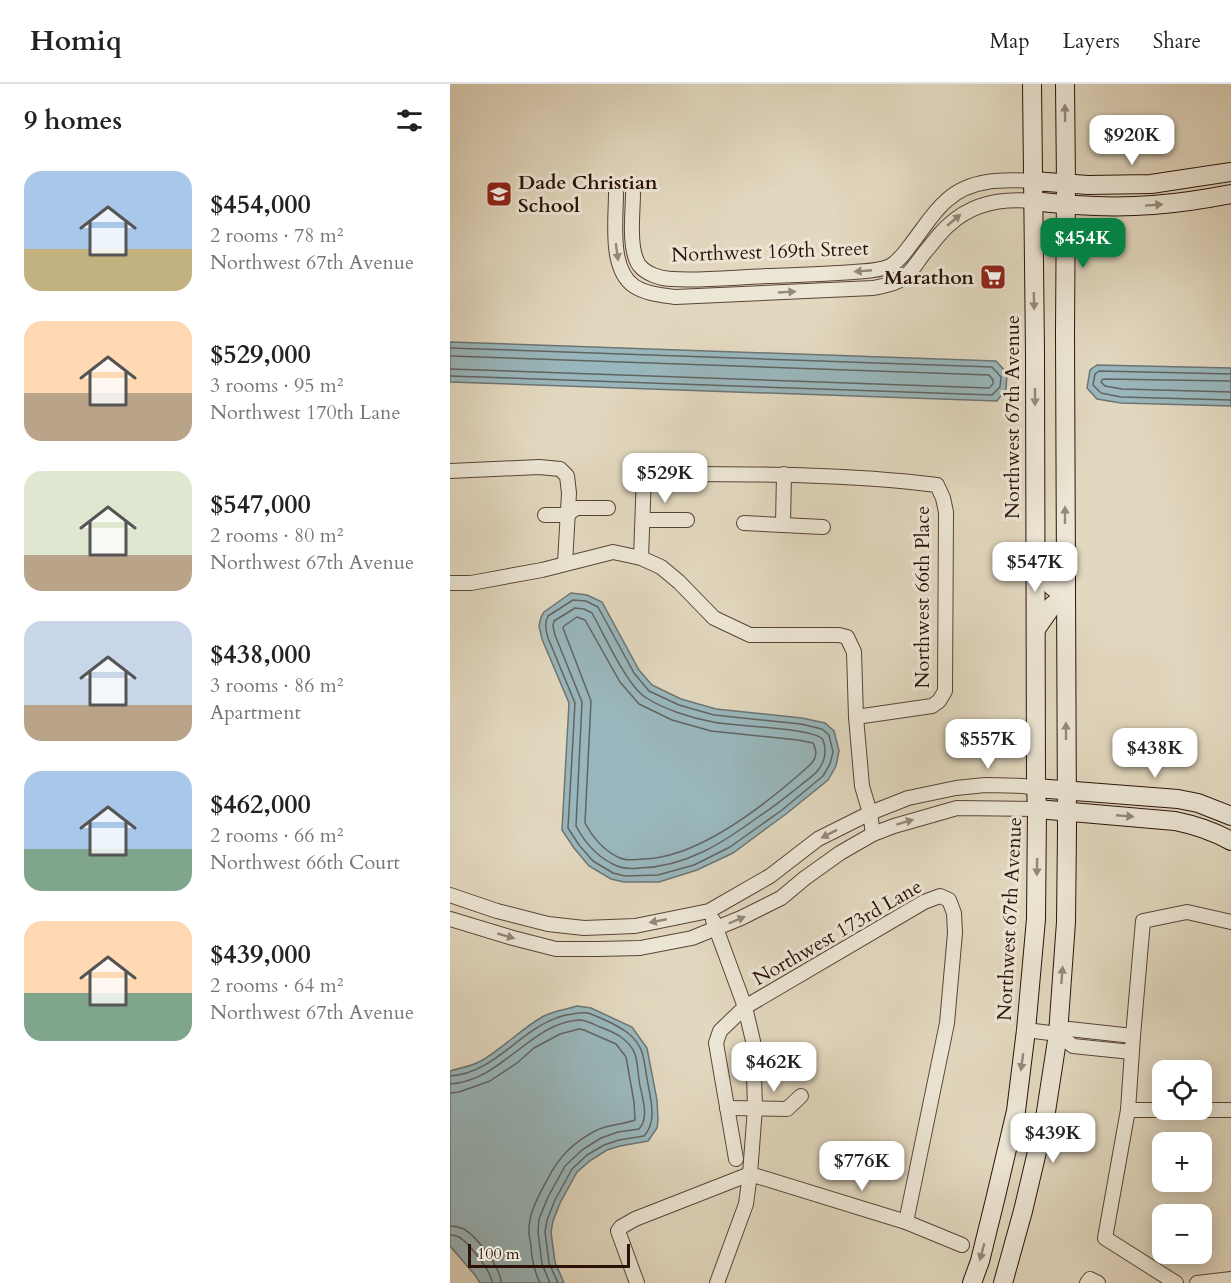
<!DOCTYPE html>
<html lang="en">
<head>
<meta charset="utf-8">
<style>
  body { margin:0; font-family:Cardo,serif; background:#f2f2f2; color:#222; height:100vh; display:flex; flex-direction:column; font-size:22px; white-space:nowrap }
  * { box-sizing:border-box; margin:0 }
  p { font-size:20px; color:#767676 }
  .icon { flex:none; width:33px; height:33px; fill:none; stroke:currentColor; stroke-width:2; stroke-linecap:round; stroke-linejoin:round }
  .map { position:relative; flex:1; overflow:hidden }
  .sheet { display:flex; flex-direction:column; background:#fff; width:450px }
  .sheet>* { flex:none }
  .buttons { position:absolute; left:702px; top:976px; display:grid; gap:12px }
  .buttons a { display:grid; place-items:center; width:60px; height:60px; border-radius:12px; background:#fff; box-shadow:0 3px 15px #0003; font-size:30px }
  .scale { position:absolute; left:18px; bottom:15px; width:162px; box-sizing:border-box; padding-left:6px; border:3px solid #2a1209; border-top:0; font-size:16px; line-height:21px; white-space:nowrap; color:#2a1209; -webkit-text-stroke:4px #ece6d5; paint-order:stroke }
  .price { position:absolute; translate:-50% -51px; padding:0 14px; border-radius:12px; background:#fff; color:#222; font-size:20px; line-height:39px; filter:drop-shadow(0 2px 3px #0008) }
  .price::after { content:''; position:absolute; left:50%; top:36px; width:18px; height:14px; margin-left:-9px; background:inherit; clip-path:polygon(0 0,100% 0,50% 100%) }
  .price.current { background:#0b8043; color:#fff }
  ul { padding:0; list-style:none }
  li { display:flex; align-items:center; gap:18px; height:150px; padding:0 24px }
  li span { display:grid; place-items:center; flex:none; width:168px; height:120px; border-radius:18px; color:#555 }
  li>.icon { margin-inline-start:auto }
  span .icon { width:72px; height:72px; fill:#fffc; stroke-width:1 }
  li b { font-size:26px }
  h2 { display:flex; justify-content:space-between; align-items:center; height:72px; padding:0 24px; font-size:26px }
  header { display:flex; align-items:center; gap:36px; box-sizing:border-box; height:84px; padding:0 30px; background:#fff; border-bottom:2px solid #e0e0e0 }
  header strong { font-size:28px }
  nav { display:flex; gap:33px; margin-inline-start:auto; font-size:21px }
  main { display:flex; flex:1; min-height:0 }
  .map>svg:first-child { display:block }
</style>
</head>
<body>
<header>
<strong>Homiq</strong>
<nav><a>Map</a><a>Layers</a><a>Share</a></nav>
</header>
<main>
<section class="sheet">
<h2>9 homes<svg class="icon" aria-label="filters" viewBox="0 0 24 24"><path d="M4 7h16M4 17h16"/><circle cx="9" cy="7" r="2"/><circle cx="15" cy="17" r="2"/></svg></h2>
<ul>
<li><span style="background:linear-gradient(#a9c7e8 65%,#c2b280 0)"><svg class="icon" aria-label="home" viewBox="0 0 24 24"><path d="M3 11l9-7 9 7M6 9v11h12V9"/></svg></span><div><b>$454,000</b><p>2 rooms · 78 m²</p><p>Northwest 67th Avenue</p></div></li>
<li><span style="background:linear-gradient(#ffd9b3 60%,#b9a48a 0)"><svg class="icon" aria-label="home" viewBox="0 0 24 24"><path d="M3 11l9-7 9 7M6 9v11h12V9"/></svg></span><div><b>$529,000</b><p>3 rooms · 95 m²</p><p>Northwest 170th Lane</p></div></li>
<li><span style="background:linear-gradient(#dfe7d0 70%,#b9a48a 0)"><svg class="icon" aria-label="home" viewBox="0 0 24 24"><path d="M3 11l9-7 9 7M6 9v11h12V9"/></svg></span><div><b>$547,000</b><p>2 rooms · 80 m²</p><p>Northwest 67th Avenue</p></div></li>
<li><span style="background:linear-gradient(#c9d6e8 70%,#b9a48a 0)"><svg class="icon" aria-label="home" viewBox="0 0 24 24"><path d="M3 11l9-7 9 7M6 9v11h12V9"/></svg></span><div><b>$438,000</b><p>3 rooms · 86 m²</p><p>Apartment</p></div></li>
<li><span style="background:linear-gradient(#a9c7e8 65%,#7fa58c 0)"><svg class="icon" aria-label="home" viewBox="0 0 24 24"><path d="M3 11l9-7 9 7M6 9v11h12V9"/></svg></span><div><b>$462,000</b><p>2 rooms · 66 m²</p><p>Northwest 66th Court</p></div></li>
<li><span style="background:linear-gradient(#ffd9b3 60%,#7fa58c 0)"><svg class="icon" aria-label="home" viewBox="0 0 24 24"><path d="M3 11l9-7 9 7M6 9v11h12V9"/></svg></span><div><b>$439,000</b><p>2 rooms · 64 m²</p><p>Northwest 67th Avenue</p></div></li>
</ul>
</section>
<div class="map">
<svg width="781" height="1199" viewBox="0 0 781 1199">
  <rect width="100%" height="100%" fill="#e2d8bf"/>
  <filter id="stains"><feTurbulence type="fractalNoise" baseFrequency=".00333" numOctaves="4"/><feColorMatrix values="0 0 0 0 .2 0 0 0 0 .09 0 0 0 0 .02 0 0 0 .5 -.17"/></filter>
  <radialGradient id="worn" r=".72"><stop offset=".6" stop-color="#630" stop-opacity="0"/><stop offset="1" stop-color="#630" stop-opacity=".3"/></radialGradient>
  <g fill="#99b7bc" stroke="#6d7574" stroke-width="1.5">
    <path d="M0,258L546,277L557,289L556,305L547,317L0,298Z"/>
    <path d="M647,281L781,284V322L671,319L647,315L637,304L640,286Z"/>
    <path d="M121,509L137,511L152,518L189,586L202,601L231,615L266,625L352,634L375,639L384,647L389,667L386,682L378,696L336,730L283,769L247,786L209,798H174L161,795L139,782L124,764L112,746L119,619L92,555L89,542L91,533L94,528Z"/>
    <path d="M127,922L141,924L182,943L197,964L207,1016L208,1036L207,1044L198,1057L170,1062L157,1066L141,1076L127,1088L110,1119L103,1137L101,1148L105,1178L114,1199H30L25,1191L0,1162V987C10,984 22,982 31,977C53,964 70,946 92,933C103,927 115,926 127,922Z"/>
  </g>
  <g fill="none" stroke-linecap="round" stroke-linejoin="round">
    <g stroke="#626462" stroke-width="1.5">
      <path d="M0,264L542,283L551,293L550,303L542,311L0,292"/>
      <path d="M0,272L539,291L543,296V300L539,304L0,285"/>
      <path d="M781,290L649,287L645,290L643,301L651,309L671,313L781,316"/>
      <path d="M781,297L654,295L652,296L651,298L655,302L672,305L781,308"/>
      <path d="M123,516L136,517L148,523L184,589L199,607L229,621L264,631L351,640L372,645L379,651L383,668L380,680L373,692L332,726L280,763L244,781L208,791L175,792L163,789L143,777L129,761L118,744L125,619L98,554C96,546 94,539 98,532Z"/>
      <path d="M125,524L134,525L142,529C154,550 176,600 195,613C213,625 241,634 263,638C279,642 368,644 373,656C377,666 375,678 368,686C364,692 356,696 351,701C338,711 325,722 311,731C274,758 237,783 189,784C181,785 174,785 167,782C148,774 135,759 126,742L132,618L105,551L103,542L104,537Z"/>
      <path d="M127,533L135,536L170,598L189,620L222,636L261,647L348,656L363,659L364,661L366,668L365,674L361,680C320,717 250,774 193,775C185,776 177,777 170,774C154,767 143,754 135,739L141,617L113,544L114,542Z"/>
      <path d="M0,992C47,989 72,941 116,931C123,930 130,928 138,929C144,931 150,934 155,936C170,943 186,951 192,968C195,978 196,990 198,1000C201,1017 207,1038 194,1052L169,1056L154,1061L137,1071L122,1085L105,1116L97,1136L95,1148L99,1179L108,1199"/>
      <path d="M0,1000C52,997 80,939 129,936C137,936 143,940 150,943C164,948 179,955 185,970C188,980 188,992 190,1002C193,1015 199,1035 189,1045L168,1048L151,1054L132,1066L115,1082L98,1113L89,1135L88,1148L92,1180L100,1199"/>
      <path d="M0,1009L9,1008L40,997L67,979L84,964L110,950L129,945L134,946L166,960L176,973L184,1018L185,1036C172,1041 158,1040 145,1047C121,1060 109,1073 97,1096C88,1113 78,1130 79,1149C79,1154 81,1158 81,1163C82,1176 84,1187 90,1199"/>
      <path d="M0,1142C5,1142 9,1143 14,1145C27,1153 51,1184 51,1199"/>
      <path d="M0,1151C4,1151 5,1151 9,1153C19,1159 42,1188 42,1199"/>
    </g>
    <defs>
      <g id="street">
        <path d="M166,109C166,136 159,185 184,202C196,210 212,211 225,213L423,204C432,202 442,201 450,196C461,190 467,178 475,168C483,159 490,148 500,140C523,119 552,114 583,117"/>
        <path d="M183,109C183,129 178,164 189,181C196,190 211,195 222,195C253,197 286,193 318,192C346,191 375,190 404,188C416,187 429,187 440,182C450,177 458,164 465,155C475,142 484,127 497,116C520,95 553,95 583,97"/>
        <path d="M0,387L89,383L110,385L117,392L119,409L115,479"/>
        <path d="M95,431H117L126,424H158"/>
        <path d="M193,436H237"/>
        <path d="M294,439L373,443"/>
        <path d="M333,441L334,390"/>
        <path d="M191,474L194,390C292,390 390,389 487,401L493,414L496,428L495,607L489,617L482,622L406,633"/>
        <path d="M0,499H21L92,486L163,468L191,474L211,483L229,498L264,534L300,551H389L397,553L404,568L406,633L412,702L420,729L423,750"/>
        <path d="M0,811L47,827L98,840L134,844L185,842L259,827L320,792L368,755L420,729L458,714L506,704L535,701L573,702L586,704"/>
        <path d="M0,835L63,854L106,865H148L190,864L242,854L291,834L331,814L355,794L390,769L423,750L444,742L507,724L587,725"/>
        <path d="M263,836L295,923L303,957L305,1024L300,1090L296,1120L267,1199"/>
        <path d="M576,946L608,950L619,945L683,952"/>
        <path d="M608,950L623,962L681,968"/>
        <path d="M277,1024L337,1025L351,1012"/>
        <path d="M678,1026H712"/>
        <path d="M752,1026H781"/>
        <path d="M286,1075L266,959L270,947L295,923L474,818L490,812L499,816L504,829L505,849L497,939L456,1138"/>
        <path d="M187,1199L168,1147L171,1143L185,1135L300,1090L456,1138L512,1161"/>
        <path d="M637,1199L640,1195L648,1199"/>
        <path d="M726,1199L655,1154L678,1026L683,952L693,837L737,828L781,838"/>
        <path d="M747,1199L781,1195"/>
      </g>
      <g id="secondary">
        <path d="M583,97L638,101L701,100L781,88"/>
        <path d="M583,117C623,122 663,124 703,121C729,119 755,115 781,110"/>
        <path d="M586,545L602,522L615,512L602,502L587,477"/>
        <path d="M586,704L728,715L748,719L781,732"/>
        <path d="M587,725L725,737C745,741 763,747 781,757"/>
        <path d="M522,1199L530,1177L545,1116L566,1027L576,946L586,835L587,725L586,704L585,269L582,0"/>
        <path d="M553,1199L573,1127L595,1034L608,950L616,838L617,746L615,249L616,100L615,0"/>
      </g>
    </defs>
    <use href="#street" stroke="#584436" stroke-width="16"/>
    <use href="#secondary" stroke="#2a1209" stroke-width="20"/>
    <use href="#street" stroke="#ece6d5" stroke-width="14"/>
    <use href="#secondary" stroke="#ece6d5" stroke-width="18"/>
  </g>
  <defs><path id="oneway-solid" d="M-6-.8H1V-3.2L6.5 0L1 3.2V.8H-6Z" transform="scale(1.5)"/></defs>
  <g fill="#958779">
    <use href="#oneway-solid" transform="translate(615 29) rotate(-91)"/>
    <use href="#oneway-solid" transform="translate(704 121) rotate(-4)"/>
    <use href="#oneway-solid" transform="translate(504 136) rotate(-40)"/>
    <use href="#oneway-solid" transform="translate(167 168) rotate(82)"/>
    <use href="#oneway-solid" transform="translate(413 187) rotate(175)"/>
    <use href="#oneway-solid" transform="translate(337 208) rotate(-3)"/>
    <use href="#oneway-solid" transform="translate(584 217) rotate(89)"/>
    <use href="#oneway-solid" transform="translate(585 313) rotate(90)"/>
    <use href="#oneway-solid" transform="translate(615 431) rotate(-90)"/>
    <use href="#oneway-solid" transform="translate(616 647) rotate(-90)"/>
    <use href="#oneway-solid" transform="translate(675 732) rotate(5)"/>
    <use href="#oneway-solid" transform="translate(455 738) rotate(-17)"/>
    <use href="#oneway-solid" transform="translate(379 750) rotate(153)"/>
    <use href="#oneway-solid" transform="translate(587 783) rotate(91)"/>
    <use href="#oneway-solid" transform="translate(287 836) rotate(-23)"/>
    <use href="#oneway-solid" transform="translate(208 837) rotate(169)"/>
    <use href="#oneway-solid" transform="translate(56 852) rotate(16)"/>
    <use href="#oneway-solid" transform="translate(612 891) rotate(-86)"/>
    <use href="#oneway-solid" transform="translate(572 978) rotate(98)"/>
    <use href="#oneway-solid" transform="translate(532 1168) rotate(105)"/>
  </g>
  <defs>
    <symbol id="school-square" viewBox="-11 -11 22 22"><rect x="-9" y="-9" width="18" height="18" rx="4" fill="#8f2418" stroke="#ece6d5"/><path d="M0-5L7-2L0 1L-7-2ZM-4 1L0 2.5L4 1V4Q0 6-4 4Z" fill="#fff"/></symbol>
    <symbol id="supermarket-square" viewBox="-11 -11 22 22"><rect x="-9" y="-9" width="18" height="18" rx="4" fill="#8f2418" stroke="#ece6d5"/><path d="M-6-5.5h2.5l.6 2H6L4.5 2H-2.5L-4.4-4H-6ZM-1.5 3.2a1.3 1.3 0 1 0 .1 0ZM3 3.2a1.3 1.3 0 1 0 .1 0Z" fill="#fff"/></symbol>
  </defs>
  <g fill-rule="evenodd">
    <use href="#school-square" x="34" y="95" width="30" height="30"/>
    <use href="#supermarket-square" x="528" y="178" width="30" height="30"/>
  </g>
  <g text-anchor="middle" stroke-width="6" stroke-linejoin="round" paint-order="stroke">
    <g font-size="20" font-weight="bold" fill="#2a1209" stroke="#ece6d5" text-anchor="start">
      <text x="68" y="105">Dade Christian<tspan x="68" dy="23">School</tspan></text>
      <text x="524" y="200" text-anchor="end">Marathon</text>
    </g>
    <g font-size="20" fill="#2a1209" stroke="#ece6d5">
      <text transform="translate(320 167) rotate(-2)" y="7">Northwest 169th Street</text>
      <text transform="translate(562 333) rotate(-90)" y="7">Northwest 67th Avenue</text>
      <text transform="translate(472 513) rotate(-90)" y="7">Northwest 66th Place</text>
      <text transform="translate(559 835) rotate(-87)" y="7">Northwest 67th Avenue</text>
      <text transform="translate(387 848) rotate(-30)" y="7">Northwest 173rd Lane</text>
    </g>
  </g>
  <rect width="100%" height="100%" filter="url(#stains)"/>
  <rect width="100%" height="100%" fill="url(#worn)"/>
</svg>
<div class="buttons">
<a><svg class="icon" aria-label="locate" viewBox="0 0 24 24"><circle cx="12" cy="12" r="6"/><path d="M12 2v4M12 18v4M2 12h4M18 12h4"/></svg></a>
<a>+</a>
<a>−</a>
</div>
<div class="scale">100 m</div>
<b class="price" style="left:682px;top:82px">$920K</b>
<b class="price current" style="left:633px;top:185px">$454K</b>
<b class="price" style="left:215px;top:420px">$529K</b>
<b class="price" style="left:585px;top:509px">$547K</b>
<b class="price" style="left:538px;top:686px">$557K</b>
<b class="price" style="left:705px;top:695px">$438K</b>
<b class="price" style="left:324px;top:1009px">$462K</b>
<b class="price" style="left:603px;top:1080px">$439K</b>
<b class="price" style="left:412px;top:1108px">$776K</b>
</div>
</main>
</body>
</html>
